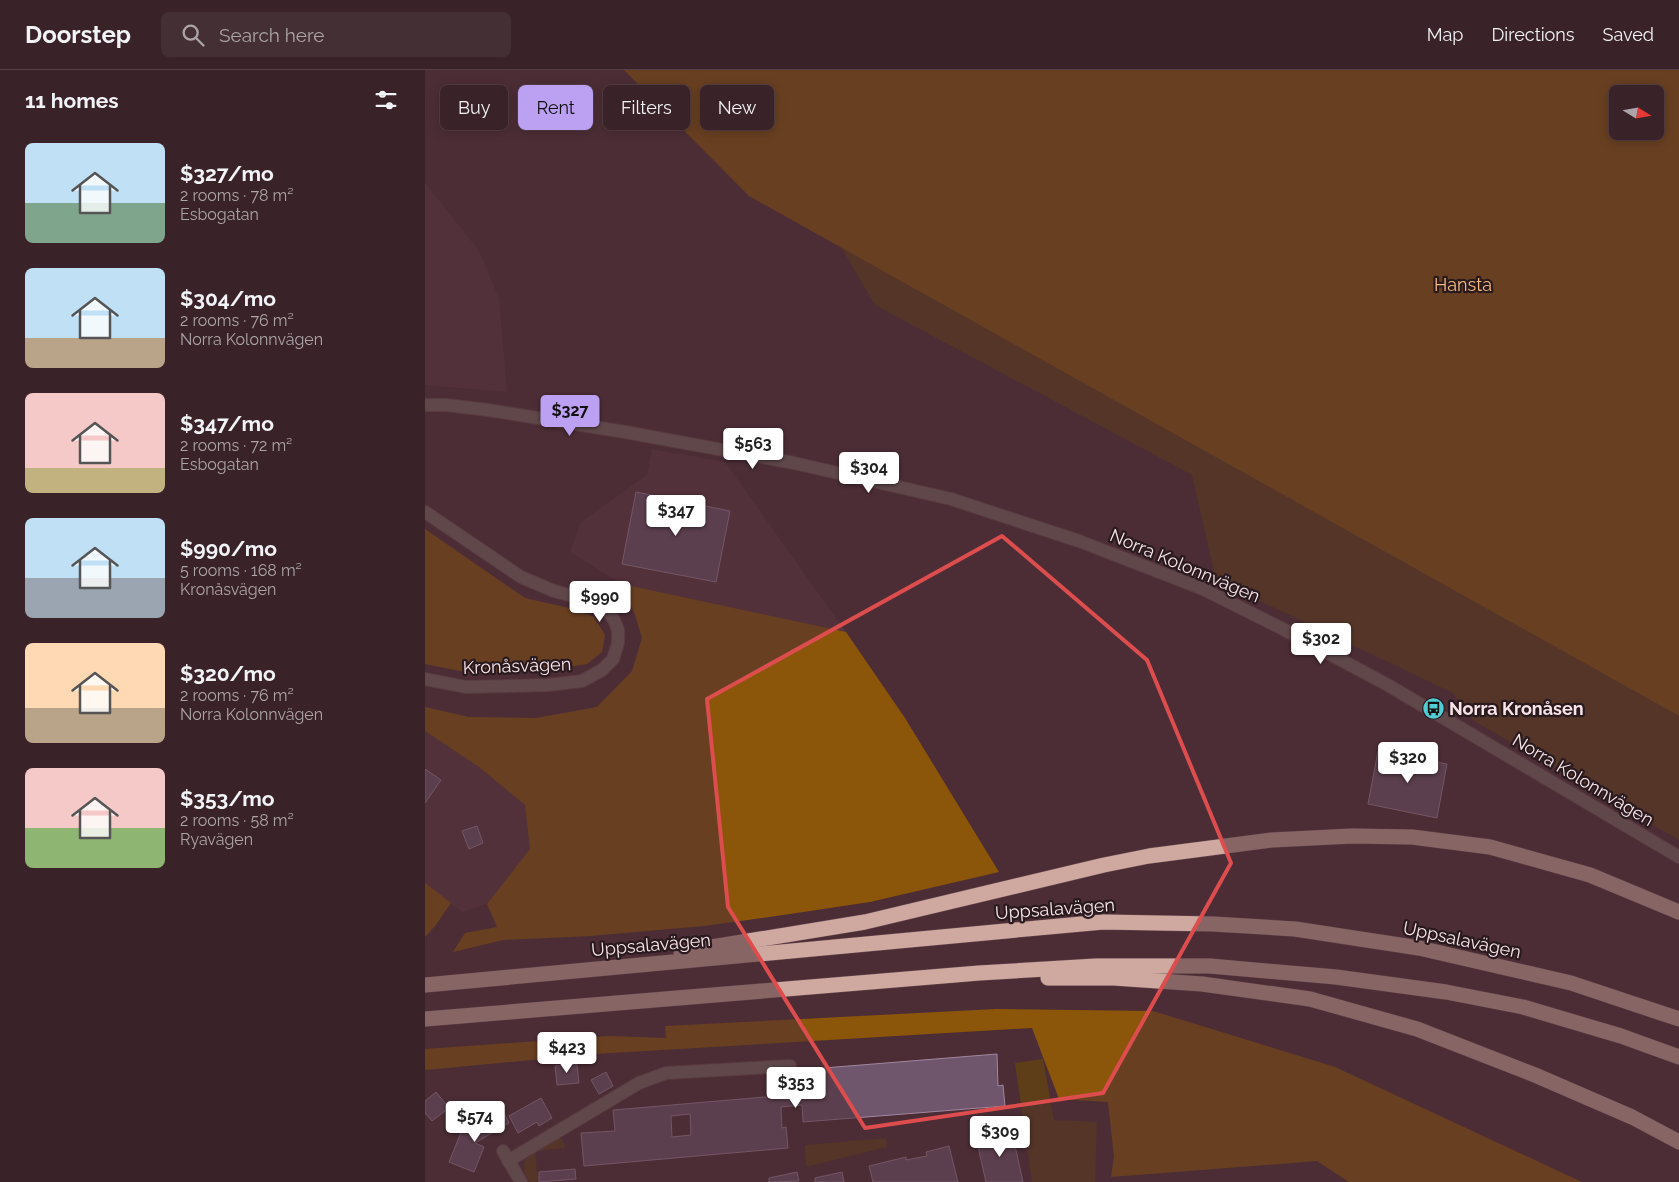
<!DOCTYPE html>
<html lang="en">
<head>
<meta charset="utf-8">
<style>
  body { margin:0; font-family:Raleway,sans-serif; background:#442f34; color:#f1f3f6; height:100vh; display:flex; flex-direction:column; font-size:19px; white-space:nowrap }
  * { box-sizing:border-box; margin:0 }
  p { font-size:16px; color:#aba4a8 }
  .icon { flex:none; width:28px; height:28px; fill:none; stroke:currentColor; stroke-width:2; stroke-linecap:round; stroke-linejoin:round }
  .map { position:relative; flex:1; overflow:hidden }
  .side { display:flex; flex-direction:column; background:#392228; width:425px }
  .side>* { flex:none }
  .banner { position:absolute; left:15px; top:15px; width:475px; height:45px; display:flex; gap:10px }
  .needle { width:32px; rotate:101deg }
  .controls { position:absolute; left:1184px; top:15px; display:grid; gap:10px }
  .controls a { display:grid; place-items:center; width:55px; height:55px; border-radius:8px; background:#392228; box-shadow:0 2px 12px #0003,0 0 0 1px #533f45; font-size:25px }
  .price { position:absolute; translate:-50% -42px; padding:0 11px; border-radius:5px; background:#fff; color:#222; font-size:16px; line-height:32px; filter:drop-shadow(0 1px 2px #0008) }
  .price::after { content:''; position:absolute; left:50%; top:30px; width:15px; height:11px; margin-left:-8px; background:inherit; clip-path:polygon(0 0,100% 0,50% 100%) }
  .price.current { background:#bca0f2; color:#111 }
  ul { padding:0; list-style:none }
  li { display:flex; align-items:center; gap:15px; height:125px; padding:0 25px }
  li span { display:grid; place-items:center; flex:none; width:140px; height:100px; border-radius:8px; color:#555 }
  li>.icon { margin-inline-start:auto }
  span .icon { width:60px; height:60px; fill:#fffc; stroke-width:1 }
  li b { font-size:21px }
  h2 { display:flex; justify-content:space-between; align-items:center; height:60px; padding:0 25px; font-size:21px }
  .chip { padding:0 18px; border-radius:8px; background:#392228; box-shadow:0 2px 12px #0003,0 0 0 1px #533f45; font-size:18px; line-height:45px }
  .chip.current { background:#bca0f2; color:#111 }
  header { display:flex; align-items:center; gap:30px; box-sizing:border-box; height:70px; padding:0 25px; background:#392228; border-bottom:1px solid #533f45 }
  header strong { font-size:24px }
  nav { display:flex; gap:28px; margin-inline-start:auto; font-size:18px }
  .search { width:350px; height:45px; background:#442f34; display:flex; align-items:center; gap:12px; box-sizing:border-box; padding:0 18px; border-radius:8px; color:#aba4a8; font-size:19px }
  main { display:flex; flex:1; min-height:0 }
  .map>svg:first-child { display:block }
</style>
</head>
<body>
<header>
<strong>Doorstep</strong>
<div class="search"><svg class="icon" aria-label="search" viewBox="0 0 24 24"><circle cx="10" cy="10" r="6"/><path d="M15 15l6 6"/></svg>Search here</div>
<nav><a>Map</a><a>Directions</a><a>Saved</a></nav>
</header>
<main>
<section class="side">
<h2>11 homes<svg class="icon" aria-label="filters" viewBox="0 0 24 24"><path d="M4 7h16M4 17h16"/><circle cx="9" cy="7" r="2"/><circle cx="15" cy="17" r="2"/></svg></h2>
<ul>
<li><span style="background:linear-gradient(#bfe0f5 60%,#7fa58c 0)"><svg class="icon" aria-label="home" viewBox="0 0 24 24"><path d="M3 11l9-7 9 7M6 9v11h12V9"/></svg></span><div><b>$327/mo</b><p>2 rooms · 78 m²</p><p>Esbogatan</p></div></li>
<li><span style="background:linear-gradient(#bfe0f5 70%,#b9a48a 0)"><svg class="icon" aria-label="home" viewBox="0 0 24 24"><path d="M3 11l9-7 9 7M6 9v11h12V9"/></svg></span><div><b>$304/mo</b><p>2 rooms · 76 m²</p><p>Norra Kolonnvägen</p></div></li>
<li><span style="background:linear-gradient(#f6c9c9 75%,#c2b280 0)"><svg class="icon" aria-label="home" viewBox="0 0 24 24"><path d="M3 11l9-7 9 7M6 9v11h12V9"/></svg></span><div><b>$347/mo</b><p>2 rooms · 72 m²</p><p>Esbogatan</p></div></li>
<li><span style="background:linear-gradient(#bfe0f5 60%,#9aa5b1 0)"><svg class="icon" aria-label="home" viewBox="0 0 24 24"><path d="M3 11l9-7 9 7M6 9v11h12V9"/></svg></span><div><b>$990/mo</b><p>5 rooms · 168 m²</p><p>Kronåsvägen</p></div></li>
<li><span style="background:linear-gradient(#ffd9b3 65%,#b9a48a 0)"><svg class="icon" aria-label="home" viewBox="0 0 24 24"><path d="M3 11l9-7 9 7M6 9v11h12V9"/></svg></span><div><b>$320/mo</b><p>2 rooms · 76 m²</p><p>Norra Kolonnvägen</p></div></li>
<li><span style="background:linear-gradient(#f6c9c9 60%,#8fb573 0)"><svg class="icon" aria-label="home" viewBox="0 0 24 24"><path d="M3 11l9-7 9 7M6 9v11h12V9"/></svg></span><div><b>$353/mo</b><p>2 rooms · 58 m²</p><p>Ryavägen</p></div></li>
</ul>
</section>
<div class="map">
<svg width="1254" height="1112" viewBox="0 0 1254 1112">
  <rect width="100%" height="100%" fill="#4c2d35"/>
  <g fill="#5c3741">
    <path d="M0,113L54,181L74,229L82,322L0,315Z"/>
    <path d="M227,379L300,392L421,562L197,514L145,482L156,452L222,405Z"/>
    <path d="M0,661L54,697L100,735L105,779L62,834L37,842L0,813Z"/>
  </g>
  <g fill="#5e3e19">
    <path d="M416,177L1254,646V770L1051,652L1044,646L1028,623L791,510L767,405L450,235Z"/>
    <path d="M618,989L629,1050L672,1052L670,1112H607L590,993Z"/>
    <path d="M134,1067L139,1072L140,1078L110,1081L113,1112H104C88,1085 114,1078 134,1067Z"/>
    <path d="M461,1068L462,1077L381,1097L380,1075Z"/>
  </g>
  <g fill="#8b550a" fill-rule="evenodd">
    <path d="M199,0H1254V646L324,126ZM1192,24H1230V61H1192Z"/>
    <path d="M0,459L100,528L148,539L169,547L180,565L177,582L162,594L117,601L45,603L0,594Z"/>
    <path d="M197,514L421,562L480,648L574,802L445,832L365,844L279,856L165,866L78,870L28,882L40,863L72,857L62,834L105,779L100,735L54,697L0,661V637L44,647L111,648L172,637L207,601L217,568L210,545Z"/>
    <path d="M0,813L26,833L10,856L0,867Z"/>
    <path d="M571,939L728,941L910,997L1157,1112H924L892,1091L686,1107L689,1087L683,1032L634,1029L607,958L169,984L0,1000V979L184,966L241,968L240,956Z"/>
  </g>
  <g fill="#6f566d" stroke="#a1869f" fill-rule="evenodd">
    <path d="M211,422L305,441L291,512L197,494Z"/>
    <path d="M953,681L1022,694L1012,748L943,734Z"/>
    <path d="M0,699L16,710L0,733Z"/>
    <path d="M52,756L58,773L44,779L37,761Z"/>
    <path d="M572,984L573,1016L578,1015L580,1036L378,1052L377,1035L356,1037L357,1058L361,1057L363,1078L159,1096L156,1063L190,1061L188,1040L375,1024L374,1020H376L374,1000ZM265,1044L266,1065L247,1067L246,1046Z"/>
    <path d="M152,994L154,1013L132,1015L130,996Z"/>
    <path d="M181,1002L188,1016L174,1024L166,1010Z"/>
    <path d="M11,1022L24,1038L7,1051L0,1043V1031Z"/>
    <path d="M116,1028L127,1048L114,1056L112,1052L93,1063L84,1046Z"/>
    <path d="M79,1043L84,1053L50,1073L59,1077L49,1102L24,1092L37,1060L40,1061L58,1050L60,1054Z"/>
    <path d="M587,1062L598,1112H561L551,1068L574,1063L575,1065Z"/>
    <path d="M524,1076L533,1112H448L444,1096L481,1087V1090L502,1086L501,1082Z"/>
    <path d="M150,1099L151,1109L114,1112V1102Z"/>
    <path d="M372,1102L374,1111L344,1112V1108Z"/>
    <path d="M417,1102L419,1112H390V1108Z"/>
  </g>
  <g fill="none" stroke-linecap="round" stroke-linejoin="round">
    <defs>
      <g id="street">
        <path d="M0,335H21L63,340L200,362L369,393L526,429L654,471L778,519L856,558L961,614L1254,787"/>
        <path d="M0,442L96,507L129,521L167,531L182,540L189,550L193,560V573L188,589L177,600L157,611L123,615L41,617L0,609"/>
        <path d="M78,1081L96,1112"/>
        <path d="M83,1091L214,1013L241,1003L365,996"/>
      </g>
      <g id="highway">
        <path d="M256,882L440,852L679,795L724,786L847,770L927,766L987,767L1065,777L1165,805L1254,842"/>
        <path d="M623,908H689L777,914L885,929L992,959L1110,1005L1207,1047L1254,1072"/>
        <path d="M0,915L678,852L788,854L870,859L994,878L1146,913L1254,949"/>
        <path d="M0,949L554,903L671,896H785L911,907L1021,922L1098,937L1196,966L1254,987"/>
      </g>
    </defs>
    <use href="#street" stroke="#684a52" stroke-width="14"/>
    <use href="#highway" stroke="#684a52" stroke-width="16"/>
    <use href="#street" stroke="#786864" stroke-width="12"/>
    <use href="#highway" stroke="#cfa99f" stroke-width="15"/>
  </g>
  <path d="M0 0H1254V1112H0ZM577,466L722,590L806,793L678,1023L440,1058L303,837L282,629Z" fill="#4c2d35" fill-opacity=".55" fill-rule="evenodd"/>
  <path fill="none" stroke="#dd4d4e" stroke-width="4" stroke-linejoin="round" d="M577,466L722,590L806,793L678,1023L440,1058L303,837L282,629Z"/>
  <defs>
    <symbol id="bus-disc" viewBox="-11 -11 22 22"><circle r="9.5" fill="#51ccd2" stroke="#281a1e"/><path d="M-5-6H5V4H4V6H2V4H-2V6H-4V4H-5ZM-3.5-4V0h7V-4ZM-3.5 1.2v1.5H-2V1.2ZM2 1.2v1.5H3.5V1.2Z" fill="#111"/></symbol>
  </defs>
  <g fill-rule="evenodd">
    <use href="#bus-disc" x="996" y="626" width="25" height="25"/>
  </g>
  <g text-anchor="middle" stroke-width="4.5" stroke-linejoin="round" paint-order="stroke">
    <g font-size="18" fill="#f9bb79" stroke="#281a1e">
      <text x="1038" y="221">Hansta</text>
    </g>
    <g font-size="18" fill="#f8e3e8" stroke="#281a1e">
      <text transform="translate(760 496) rotate(23)" y="6">Norra Kolonnvägen</text>
      <text transform="translate(92 596) rotate(-2)" y="6">Kronåsvägen</text>
      <text transform="translate(1158 710) rotate(31)" y="6">Norra Kolonnvägen</text>
      <text transform="translate(630 839) rotate(-4)" y="6">Uppsalavägen</text>
      <text transform="translate(1037 870) rotate(12)" y="6">Uppsalavägen</text>
      <text transform="translate(226 875) rotate(-5)" y="6">Uppsalavägen</text>
    </g>
    <g font-size="18" font-weight="bold" fill="#f8e3e8" stroke="#281a1e" text-anchor="start">
      <text x="1024" y="645">Norra Kronåsen</text>
    </g>
  </g>
</svg>
<div class="controls">
<a><svg class="needle" viewBox="-14 -14 28 28"><path d="M0-13l5 13h-10z" fill="#e53935"/><path d="M0 13l5-13h-10z" fill="#aba4a8"/></svg></a>
</div>
<b class="price current" style="left:145px;top:367px">$327</b>
<b class="price" style="left:328px;top:400px">$563</b>
<b class="price" style="left:444px;top:424px">$304</b>
<b class="price" style="left:251px;top:467px">$347</b>
<b class="price" style="left:175px;top:553px">$990</b>
<b class="price" style="left:896px;top:595px">$302</b>
<b class="price" style="left:983px;top:714px">$320</b>
<b class="price" style="left:142px;top:1004px">$423</b>
<b class="price" style="left:371px;top:1039px">$353</b>
<b class="price" style="left:50px;top:1073px">$574</b>
<b class="price" style="left:575px;top:1088px">$309</b>
<div class="banner">
<a class="chip">Buy</a>
<a class="chip current">Rent</a>
<a class="chip">Filters</a>
<a class="chip">New</a>
</div>
</div>
</main>
</body>
</html>
